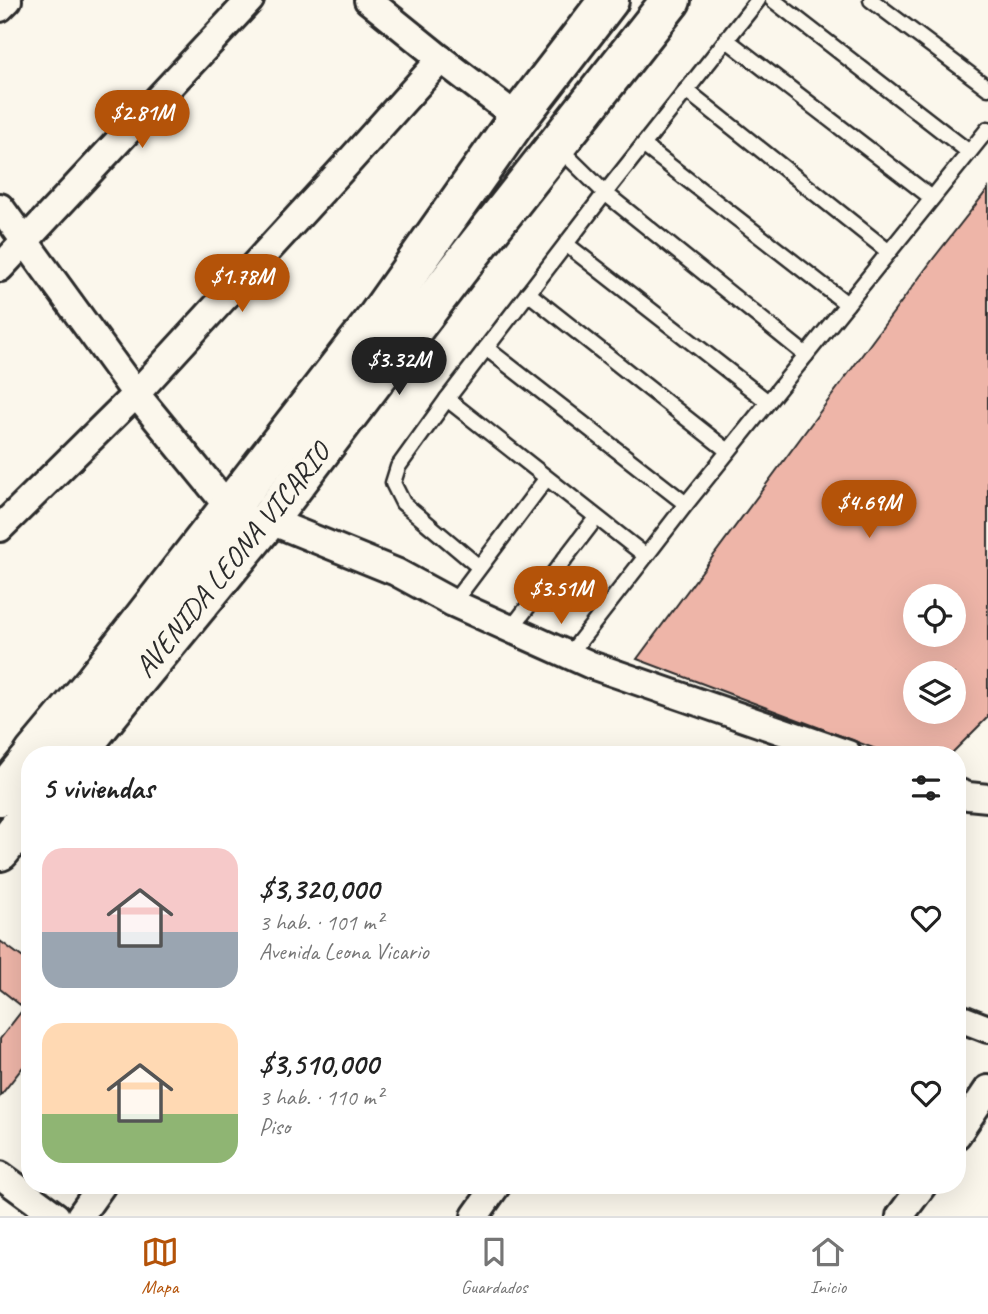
<!DOCTYPE html>
<html lang="es">
<head>
<meta charset="utf-8">
<style>
  body { margin:0; font-family:Caveat,sans-serif; background:#f6f6f6; color:#222; height:100vh; display:flex; flex-direction:column; font-size:26px; white-space:nowrap }
  * { box-sizing:border-box; margin:0 }
  p { font-size:23px; color:#767676 }
  .icon { flex:none; width:38px; height:38px; fill:none; stroke:currentColor; stroke-width:2; stroke-linecap:round; stroke-linejoin:round }
  .map { position:relative; flex:1; overflow:hidden }
  .details { position:absolute; left:21px; top:746px; width:945px; height:448px; display:flex; flex-direction:column; background:#fff; border-radius:28px; box-shadow:0 7px 28px #0002 }
  .details>* { flex:none }
  .fabs { position:absolute; left:903px; top:584px; display:grid; gap:14px }
  .fabs a { display:grid; place-items:center; width:63px; height:63px; border-radius:50%; background:#fff; box-shadow:0 7px 28px #0002; font-size:35px }
  .price { position:absolute; translate:-50% -60px; padding:0 16px; border-radius:24px; background:#b45309; color:#fff; font-size:23px; line-height:46px; filter:drop-shadow(0 2px 4px #0008) }
  .price::after { content:''; position:absolute; left:50%; top:42px; width:21px; height:16px; margin-left:-10px; background:inherit; clip-path:polygon(0 0,100% 0,50% 100%) }
  .price.on { background:#222; color:#fff }
  ul { padding:0; list-style:none }
  li { display:flex; align-items:center; gap:21px; height:175px; padding:0 21px }
  li span { display:grid; place-items:center; flex:none; width:196px; height:140px; border-radius:21px; color:#555 }
  li>.icon { margin-inline-start:auto }
  span .icon { width:84px; height:84px; fill:#fffc; stroke-width:1 }
  li b { font-size:30px }
  h2 { display:flex; justify-content:space-between; align-items:center; height:84px; padding:0 21px; font-size:30px }
  .tab-bar { display:flex; justify-content:space-around; align-items:center; height:98px; border-top:2px solid #e0e0e0; background:#fff; font-size:19px; color:#767676 }
  .tab-bar a { display:grid; justify-items:center; gap:4px }
  .tab-bar .on { color:#b45309 }
  .map>svg:first-child { display:block }
</style>
</head>
<body>
<div class="map">
<svg width="988" height="1216" viewBox="0 0 988 1216">
  <rect width="100%" height="100%" fill="#fbf7ec"/>
  <filter id="ink" filterUnits="userSpaceOnUse"><feTurbulence type="fractalNoise" baseFrequency=".0143" numOctaves="2"/><feDisplacementMap in="SourceGraphic" scale="14" xChannelSelector="R" yChannelSelector="G"/><feConvolveMatrix kernelMatrix="1 2 1 2 8 2 1 2 1" color-interpolation-filters="sRGB"/></filter>
  <g filter="url(#ink)">
    <g fill="#eeb5a8" stroke="#2b2b2b" stroke-width="2" fill-rule="evenodd">
      <path d="M988,189V717L951,754H889L637,659L933,259ZM915,597H954V635H915ZM915,674H954V712H915Z"/>
      <path d="M0,941L30,963V1058L0,1096V1039L24,1008L0,989Z"/>
    </g>
    <g fill="none" stroke-linecap="round" stroke-linejoin="round">
      <defs>
        <g id="lane">
          <path d="M758,0L605,193L447,399L646,556L686,504L988,129"/>
          <path d="M773,0L969,152"/>
          <path d="M871,0L988,88"/>
          <path d="M727,40L932,198"/>
          <path d="M686,90L889,252"/>
          <path d="M643,145L847,304"/>
          <path d="M558,147L605,193L806,355"/>
          <path d="M566,244L768,402"/>
          <path d="M528,293L728,451"/>
          <path d="M486,348L686,504"/>
          <path d="M447,399L398,467L393,483L403,503L479,567"/>
          <path d="M453,603L546,479"/>
          <path d="M510,630L596,518"/>
          <path d="M569,655L646,556"/>
        </g>
        <g id="street">
          <path d="M368,0L441,59L518,118"/>
          <path d="M0,8L8,0"/>
          <path d="M0,207L136,394L230,509C242,519 252,521 268,520L396,572L453,603L591,665L848,754"/>
          <path d="M0,268L250,0"/>
          <path d="M0,528L136,394L346,165L441,59"/>
          <path d="M957,792L968,796L988,798"/>
          <path d="M957,1017L988,1029"/>
          <path d="M957,1135L988,1089"/>
          <path d="M0,1175L56,1216"/>
          <path d="M80,1216L102,1185"/>
          <path d="M475,1216L497,1185"/>
          <path d="M900,1216L923,1185"/>
        </g>
        <g id="secondary">
          <path d="M34,754L95,681L376,319L518,118L609,0"/>
          <path d="M76,754L124,695L268,520L458,270L671,0"/>
          <path d="M0,796L30,760"/>
          <path d="M0,851L30,814"/>
        </g>
      </defs>
      <use href="#lane" stroke="#2b2b2b" stroke-width="19"/>
      <use href="#street" stroke="#2b2b2b" stroke-width="32"/>
      <use href="#secondary" stroke="#2b2b2b" stroke-width="44"/>
      <use href="#lane" stroke="#fbf7ec" stroke-width="14"/>
      <use href="#street" stroke="#fbf7ec" stroke-width="26"/>
      <use href="#secondary" stroke="#fbf7ec" stroke-width="38"/>
    </g>
  </g>
  <g text-anchor="middle" stroke-width="7" stroke-linejoin="round" paint-order="stroke">
    <g font-size="30" fill="#2b2b2b" stroke="#fbf7ec">
      <text transform="translate(232 560) rotate(-51)" y="10">AVENIDA LEONA VICARIO</text>
    </g>
  </g>
</svg>
<div class="fabs">
<a><svg class="icon" aria-label="locate" viewBox="0 0 24 24"><circle cx="12" cy="12" r="6"/><path d="M12 2v4M12 18v4M2 12h4M18 12h4"/></svg></a>
<a><svg class="icon" aria-label="layers" viewBox="0 0 24 24"><path d="M12 4l9 5-9 5-9-5zM3 14l9 5 9-5"/></svg></a>
</div>
<b class="price" style="left:142px;top:150px">$2.81M</b>
<b class="price" style="left:242px;top:314px">$1.78M</b>
<b class="price on" style="left:399px;top:397px">$3.32M</b>
<b class="price" style="left:869px;top:540px">$4.69M</b>
<b class="price" style="left:561px;top:626px">$3.51M</b>
<section class="details">
<h2>5 viviendas<svg class="icon" aria-label="filters" viewBox="0 0 24 24"><path d="M4 7h16M4 17h16"/><circle cx="9" cy="7" r="2"/><circle cx="15" cy="17" r="2"/></svg></h2>
<ul>
<li><span style="background:linear-gradient(#f6c9c9 60%,#9aa5b1 0)"><svg class="icon" aria-label="home" viewBox="0 0 24 24"><path d="M3 11l9-7 9 7M6 9v11h12V9"/></svg></span><div><b>$3,320,000</b><p>3 hab. · 101 m²</p><p>Avenida Leona Vicario</p></div><svg class="icon" aria-label="heart" viewBox="0 0 24 24"><path d="M12 20l-8-8c-3-5 5-10 8-4 3-6 11-1 8 4z"/></svg></li>
<li><span style="background:linear-gradient(#ffd9b3 65%,#8fb573 0)"><svg class="icon" aria-label="home" viewBox="0 0 24 24"><path d="M3 11l9-7 9 7M6 9v11h12V9"/></svg></span><div><b>$3,510,000</b><p>3 hab. · 110 m²</p><p>Piso</p></div><svg class="icon" aria-label="heart" viewBox="0 0 24 24"><path d="M12 20l-8-8c-3-5 5-10 8-4 3-6 11-1 8 4z"/></svg></li>
</ul>
</section>
</div>
<nav class="tab-bar">
<a class="on"><svg class="icon" aria-label="map" viewBox="0 0 24 24"><path d="M3 6l6-2 6 2 6-2v14l-6 2-6-2-6 2zM9 4v14M15 6v14"/></svg>Mapa</a>
<a><svg class="icon" aria-label="saved" viewBox="0 0 24 24"><path d="M7 4h10v16l-5-4-5 4z"/></svg>Guardados</a>
<a><svg class="icon" aria-label="home" viewBox="0 0 24 24"><path d="M3 11l9-7 9 7M6 9v11h12V9"/></svg>Inicio</a>
</nav>
</body>
</html>
